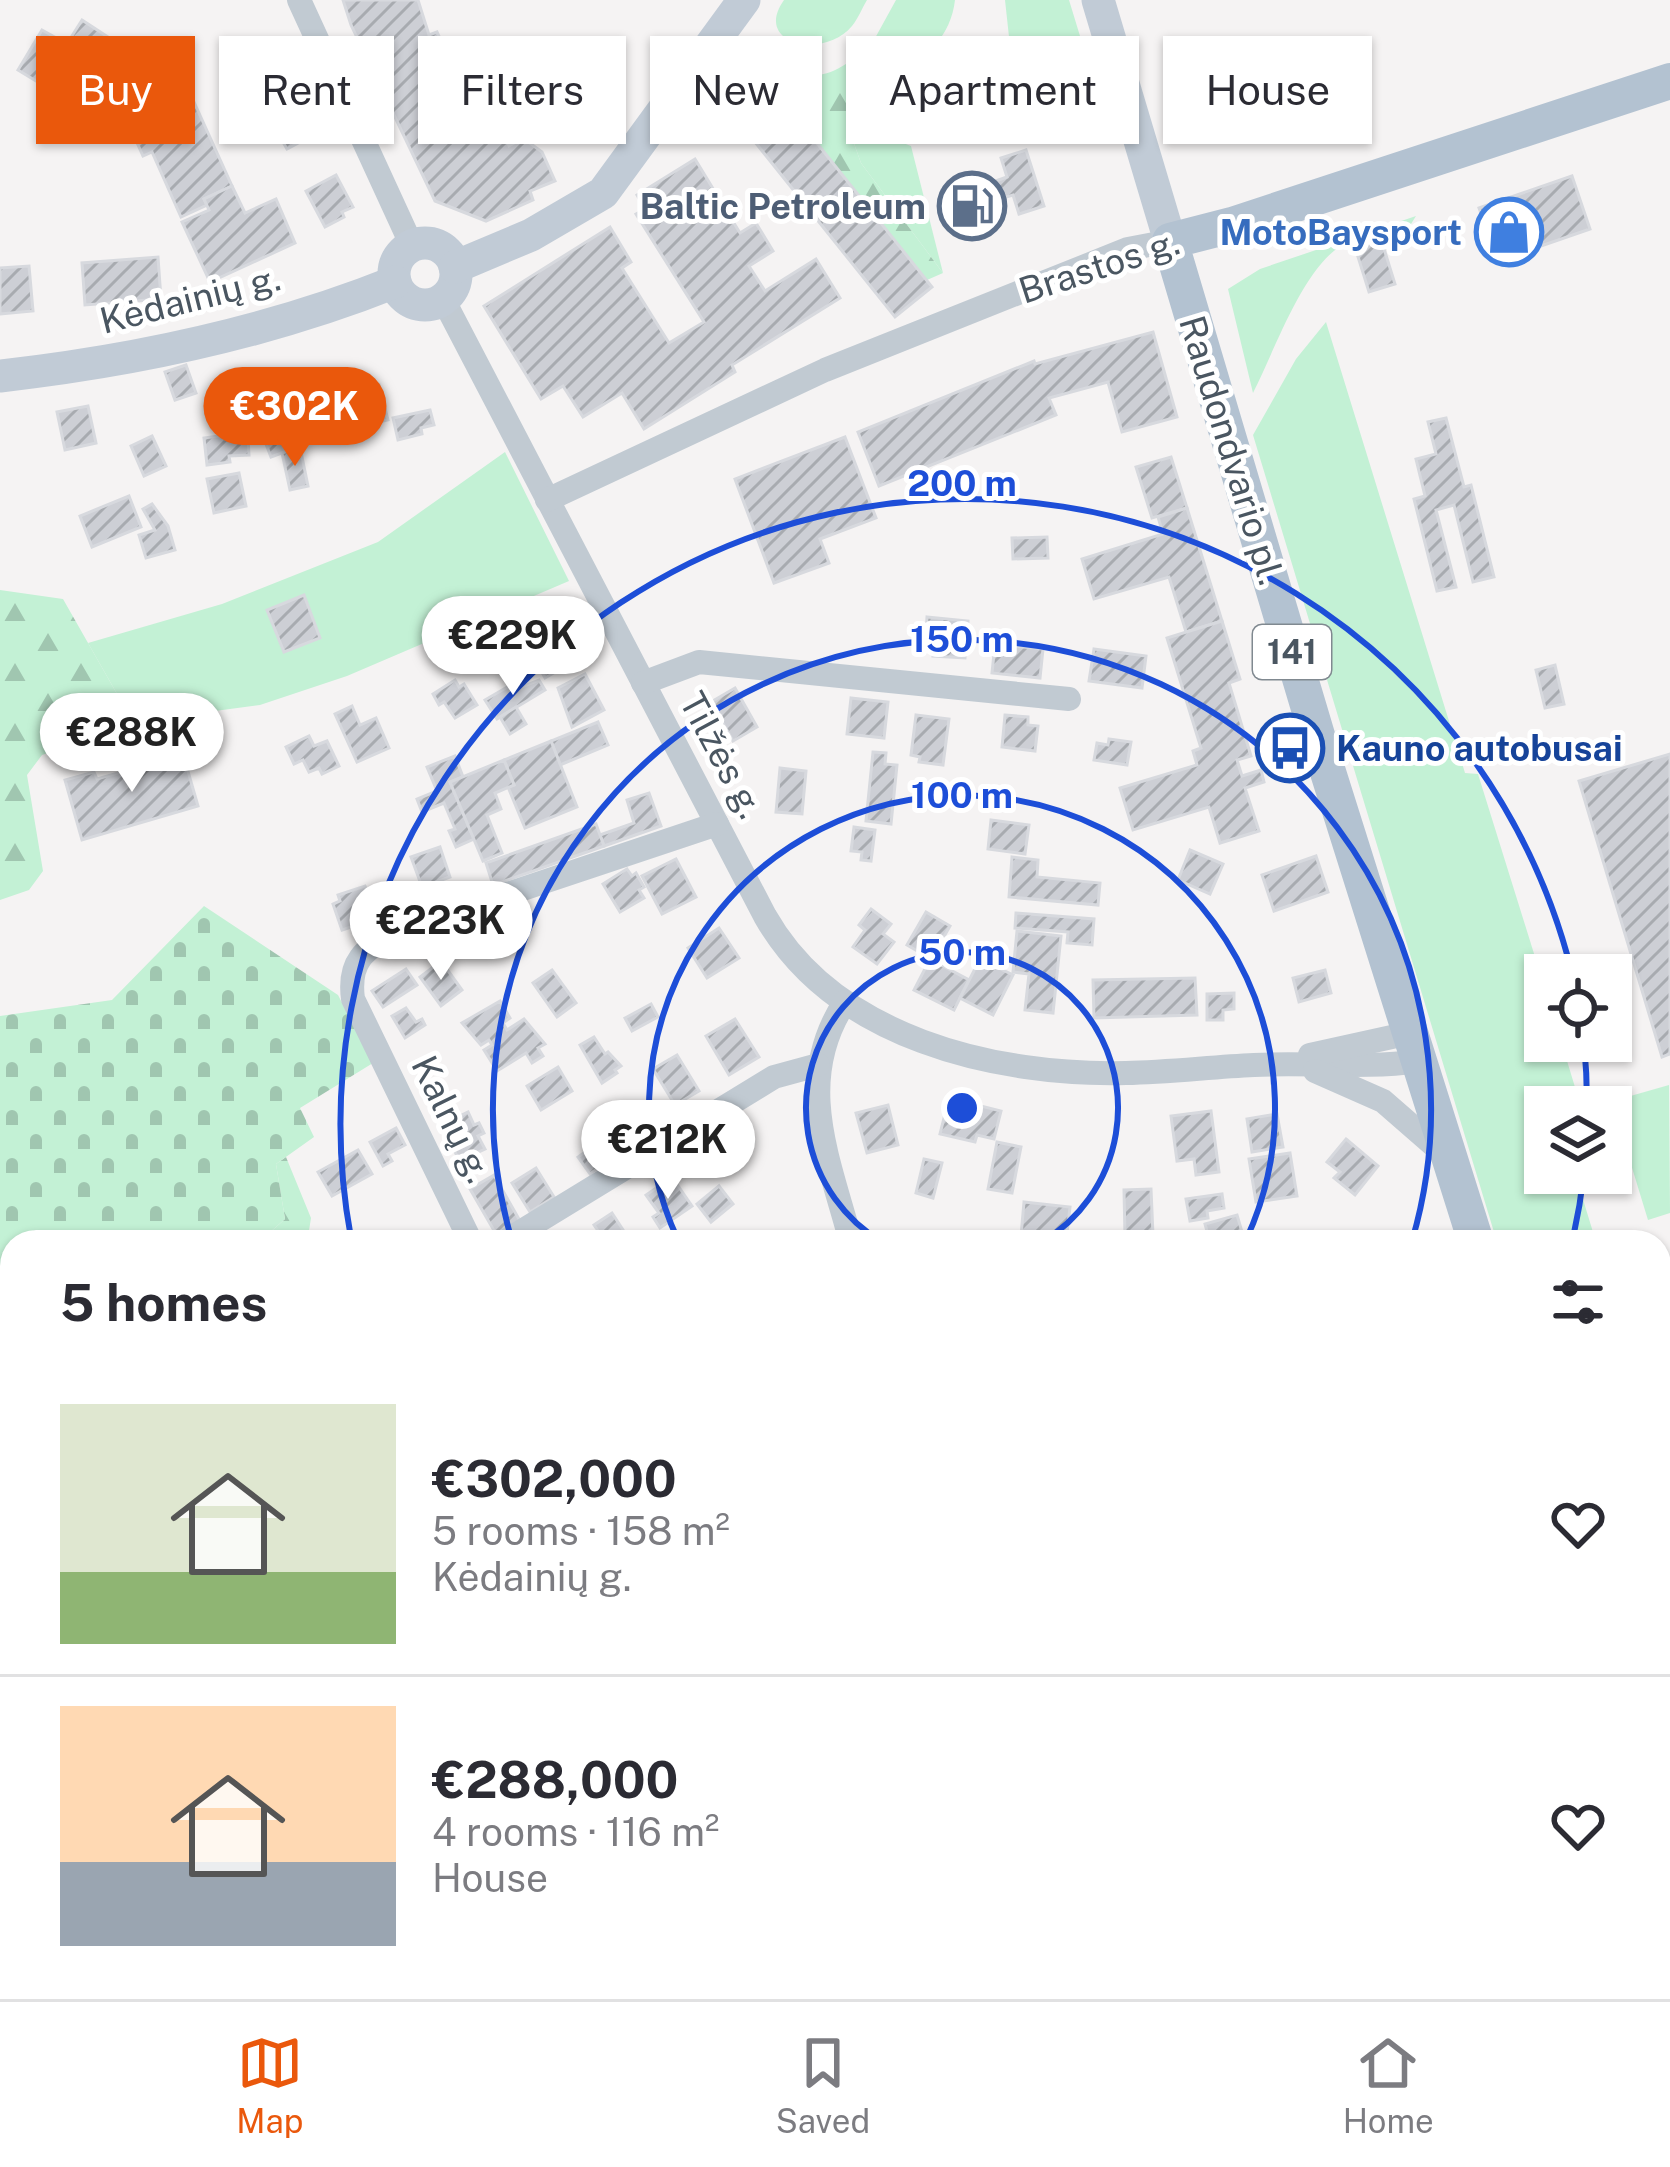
<!DOCTYPE html>
<html lang="en">
<head>
<meta charset="utf-8">
<style>
  body { margin:0; font-family:"Public Sans",sans-serif; background:#f2f2f3; color:#2b2b33; height:100vh; display:flex; flex-direction:column; font-size:45px; white-space:nowrap }
  * { box-sizing:border-box; margin:0 }
  p { font-size:39px; color:#7c7c81 }
  .icon { flex:none; width:66px; height:66px; fill:none; stroke:currentColor; stroke-width:2; stroke-linecap:round; stroke-linejoin:round }
  .map { position:relative; flex:1; overflow:hidden }
  .panel { position:absolute; left:0px; top:1230px; width:1671px; height:771px; display:flex; flex-direction:column; background:#fff; border-radius:36px 36px 0 0; box-shadow:0 3px 9px #0004 }
  .panel>* { flex:none }
  .banner { position:absolute; left:36px; top:36px; width:1599px; height:108px; display:flex; gap:24px }
  .fabs { position:absolute; left:1524px; top:954px; display:grid; gap:24px }
  .fabs a { display:grid; place-items:center; width:108px; height:108px; border-radius:0px; background:#fff; box-shadow:0 3px 9px #0004; font-size:60px }
  .price { position:absolute; translate:-50% -102px; padding:0 27px; border-radius:42px; background:#fff; color:#222; font-size:39px; line-height:78px; filter:drop-shadow(0 3px 6px #0008) }
  .price::after { content:''; position:absolute; left:50%; top:72px; width:36px; height:27px; margin-left:-18px; background:inherit; clip-path:polygon(0 0,100% 0,50% 100%) }
  .price.on { background:#ea580c; color:#fff }
  ul { padding:0; list-style:none }
  li { display:flex; align-items:center; gap:36px; height:300px; padding:0 60px }
  li+li { border-top:3px solid #e1e1e2 }
  li span { display:grid; place-items:center; flex:none; width:336px; height:240px; border-radius:0px; color:#555 }
  li>.icon { margin-inline-start:auto }
  span .icon { width:144px; height:144px; fill:#fffc; stroke-width:1 }
  li b { font-size:51px }
  h2 { display:flex; justify-content:space-between; align-items:center; height:144px; padding:0 60px; font-size:51px }
  .tag { padding:0 42px; border-radius:0px; background:#fff; box-shadow:0 3px 9px #0004; font-size:42px; line-height:108px }
  .tag.on { background:#ea580c; color:#fff }
  .tab-bar { display:flex; justify-content:space-around; align-items:center; height:168px; border-top:3px solid #e1e1e2; background:#fff; font-size:33px; color:#7c7c81 }
  .tab-bar a { display:grid; justify-items:center; gap:6px }
  .tab-bar .on { color:#ea580c }
  .map>svg:first-child { display:block }
</style>
</head>
<body>
<div class="map">
<svg width="1670" height="1999" viewBox="0 0 1670 1999">
  <defs>
    <pattern id="forest-firs" width="22" height="20" patternUnits="userSpaceOnUse" patternTransform="scale(3)"><rect width="22" height="20" fill="#c3f1d5"/><path d="M5 1l3.5 6h-7zM16 11l3.5 6h-7z" fill="#a0c6b0"/></pattern>
    <pattern id="cemetery-stones" width="16" height="16" patternUnits="userSpaceOnUse" patternTransform="scale(3)"><rect width="16" height="16" fill="#c3f1d5"/><path d="M2 7V4a2 2 0 0 1 4 0v3zM10 15v-3a2 2 0 0 1 4 0v3z" fill="#a0c6b0"/></pattern>
    <pattern id="building-hatch" width="6" height="6" patternUnits="userSpaceOnUse" patternTransform="scale(3)"><rect width="6" height="6" fill="#cdcfd5"/><path d="M-1 1l2-2M0 6l6-6M5 7l2-2" fill="none" stroke="#a8abb0"/></pattern>
  </defs>
  <rect width="100%" height="100%" fill="#f5f3f3"/>
  <g fill="#c3f1d5">
    <path d="M784,0H867C862,8 858,19 852,26C824,60 752,45 784,0Z"/>
    <path d="M896,0H955C951,36 927,55 901,77L874,40Z"/>
    <path d="M1005,0H1069L1080,36L1007,75L1010,46Z"/>
    <path d="M859,113L872,131L911,146L943,273L861,163L847,124Z"/>
    <path d="M1416,216L1411,224C1389,231 1359,234 1339,247C1301,273 1274,352 1253,393L1228,289L1260,269Z"/>
    <path d="M1326,322L1465,773L1478,774L1545,989V1041H1561L1581,1107H1545V1173H1575L1596,1242H1497L1253,435L1296,359Z"/>
    <path d="M505,452L569,581L347,676L260,705L133,722L88,643L222,604L378,542Z"/>
    <path d="M1669,1085L1670,1213L1648,1220L1618,1122L1611,1123V1107L1599,1105Z"/>
    <path d="M1668,1358L1670,1700L1659,1703V1361Z"/>
  </g>
  <g fill="url(#forest-firs)">
    <path d="M751,38C769,43 775,56 790,67C821,89 852,62 874,40L901,77L847,124L861,163L943,273L927,280L776,92L733,54Z"/>
    <path d="M0,590L63,599L133,722L42,755L27,775L43,871L29,890L0,900Z"/>
    <path d="M286,1157L311,1218L308,1237L303,1242H259L285,1219L276,1164Z"/>
    <path d="M0,1408L12,1428V1570L0,1556Z"/>
    <path d="M251,1989H414L420,1999H257Z"/>
  </g>
  <path fill="url(#cemetery-stones)" d="M204,906L338,995L373,1063L300,1108L314,1137L276,1164L285,1219L259,1242H12V1428L0,1408V1016L112,1000Z"/>
  <g fill="url(#building-hatch)" stroke="#d7d9de" stroke-width="3">
    <path d="M343,0H418L429,35L437,32L460,82L476,74L509,146L523,138L542,152L555,181L530,191L533,200L486,221L435,201L351,25Z"/>
    <path d="M82,20L114,41L73,106L41,85Z"/>
    <path d="M42,30L60,40L36,81L18,70Z"/>
    <path d="M170,49L232,186L204,199L207,205L181,217L152,152L143,156L135,138L143,135L116,74Z"/>
    <path d="M720,76L737,86L714,123L697,113Z"/>
    <path d="M776,92L932,287L895,317L739,122Z"/>
    <path d="M295,119L306,139L287,149L276,130Z"/>
    <path d="M1026,150L1044,206L1019,214L1013,195L996,200L990,183L1007,177L1001,158Z"/>
    <path d="M695,159L740,233L756,223L773,251L749,266L765,291L816,259L840,298L732,365L735,372L644,429L622,393L583,417L563,386L541,399L484,306L610,227L631,262L622,268L669,343L704,322L636,214L645,209L637,195Z"/>
    <path d="M336,175L353,207L342,212L344,217L325,227L306,191Z"/>
    <path d="M988,176L999,211L953,225L942,190Z"/>
    <path d="M1572,176L1590,229L1498,261L1479,208Z"/>
    <path d="M232,186L245,213L276,199L295,243L210,282L182,222L209,210L204,199Z"/>
    <path d="M1380,236L1395,284L1369,292L1354,244Z"/>
    <path d="M158,257L161,299L85,305L82,263Z"/>
    <path d="M29,266L33,311L0,314V268Z"/>
    <path d="M1153,332L1177,417L1122,432L1108,382L1049,398L1056,415L879,486L858,432L1034,361L1035,364Z"/>
    <path d="M186,365L196,393L175,400L165,372Z"/>
    <path d="M379,385L388,420L345,430L337,401L365,394L364,389Z"/>
    <path d="M250,386L254,398L259,396L265,414L257,417L260,425L243,430L240,422L221,429L211,399Z"/>
    <path d="M298,393L305,413L293,418L303,445L271,457L261,431L275,425L273,417L286,412L281,399Z"/>
    <path d="M88,406L96,443L65,450L57,412Z"/>
    <path d="M430,410L434,425L421,428L422,434L398,440L393,418Z"/>
    <path d="M1446,418L1464,487L1471,485L1494,577L1473,582L1454,505L1436,510L1456,587L1437,591L1414,499L1425,496L1416,459L1436,454L1428,422Z"/>
    <path d="M226,435V439L248,438L249,455L229,456L230,462L207,465L204,438Z"/>
    <path d="M152,436L166,466L144,476L131,446Z"/>
    <path d="M845,437L876,518L820,539L829,563L774,583L735,479Z"/>
    <path d="M300,447L308,486L290,490L282,453Z"/>
    <path d="M1171,457L1187,508L1152,518L1136,467Z"/>
    <path d="M239,473L246,506L214,513L207,479Z"/>
    <path d="M129,496L141,527L92,547L80,516Z"/>
    <path d="M152,504L168,526L175,550L146,558L139,535L155,530L143,509Z"/>
    <path d="M1187,508L1222,621L1186,632L1169,577L1094,599L1082,559L1163,534L1158,517Z"/>
    <path d="M1047,537L1048,558L1013,559L1012,538Z"/>
    <path d="M304,595L320,638L284,652L267,610Z"/>
    <path d="M927,617L968,621L965,658L933,656L935,634L926,633Z"/>
    <path d="M1222,621L1240,679L1229,683L1251,756L1237,760L1242,776L1261,770L1264,782L1245,788L1259,831L1220,843L1209,807L1133,830L1120,788L1197,765L1193,751L1201,748L1167,638Z"/>
    <path d="M520,622L526,633L533,629L537,636L551,629L558,642L566,637L578,659L545,678L530,651L510,662L496,635Z"/>
    <path d="M995,644L1043,649L1040,678L992,673Z"/>
    <path d="M1094,649L1146,656L1142,688L1089,681Z"/>
    <path d="M1555,665L1564,704L1545,708L1536,670Z"/>
    <path d="M585,674L604,710L572,727L558,688Z"/>
    <path d="M455,680L459,687L464,684L477,705L455,718L444,702L439,705L433,694Z"/>
    <path d="M539,680L545,690L497,719L485,700L511,685L514,690Z"/>
    <path d="M735,688L757,727L733,741L711,702Z"/>
    <path d="M851,698L888,702L884,738L847,734Z"/>
    <path d="M352,706L360,725L376,718L389,748L357,762L335,714Z"/>
    <path d="M516,707L526,724L510,734L500,717Z"/>
    <path d="M916,715L949,719L943,765L919,762L920,757L911,755Z"/>
    <path d="M1005,715L1028,717V725L1038,726L1035,751L1002,747Z"/>
    <path d="M598,722L608,745L560,765L551,741Z"/>
    <path d="M309,736L314,746L327,741L339,766L322,774L319,768L309,772L303,760L294,764L286,747Z"/>
    <path d="M1109,739L1131,742L1127,765L1094,760L1097,743L1108,745Z"/>
    <path d="M551,741L577,807L525,828L508,787L514,785L504,760Z"/>
    <path d="M181,747L198,806L82,840L65,780L94,772L97,779L157,762L155,754Z"/>
    <path d="M873,752L886,753L885,764L897,765L891,824L866,821Z"/>
    <path d="M1670,754V1054L1662,1057L1579,781Z"/>
    <path d="M455,756L463,777L450,782L474,839L456,847L449,831L455,829L444,803L422,812L417,799L437,791L427,767Z"/>
    <path d="M504,760L514,785L495,793L501,809L487,815L502,853L483,861L450,782Z"/>
    <path d="M780,768L806,771L802,814L776,812Z"/>
    <path d="M649,793L661,826L604,846L600,835L634,823L627,800Z"/>
    <path d="M991,820L1029,825L1025,854L988,849Z"/>
    <path d="M596,824L604,846L493,885L486,863Z"/>
    <path d="M854,827L875,830L871,861L861,860L862,852L851,851Z"/>
    <path d="M440,847L450,877L422,887L411,857Z"/>
    <path d="M1190,850L1223,864L1210,894L1178,880Z"/>
    <path d="M1316,856L1328,892L1274,911L1262,875Z"/>
    <path d="M1012,857L1038,860L1037,877L1100,883L1098,905L1009,897Z"/>
    <path d="M676,859L696,897L662,914L642,876Z"/>
    <path d="M627,869L632,876L636,873L644,887L639,890L644,898L620,912L603,884Z"/>
    <path d="M365,886L367,891L371,889L381,917L342,930L333,904L340,901L338,895Z"/>
    <path d="M871,909L891,924L883,934L894,942L877,964L853,947L865,930L859,925Z"/>
    <path d="M926,912L950,926L931,959L907,945Z"/>
    <path d="M1016,913L1094,919L1092,945L1067,943L1068,932L1015,928Z"/>
    <path d="M719,928L739,958L707,978L688,948Z"/>
    <path d="M1017,931L1061,936L1053,1013L1025,1010L1029,974L1013,972Z"/>
    <path d="M930,959L969,980L954,1010L914,990Z"/>
    <path d="M980,959L1013,975L993,1015L960,998Z"/>
    <path d="M441,961L462,990L441,1006L420,977Z"/>
    <path d="M406,969L417,985L383,1007L372,991Z"/>
    <path d="M552,970L576,1003L557,1017L533,983Z"/>
    <path d="M1325,970L1331,993L1299,1002L1293,978Z"/>
    <path d="M1195,978L1197,1015L1094,1018L1093,980Z"/>
    <path d="M1234,993V1009L1223,1010V1020H1207V994Z"/>
    <path d="M500,1001L510,1018L503,1023L507,1030L524,1019L545,1044L538,1048L543,1056L532,1063L526,1053L497,1071L484,1050L492,1045L489,1040L481,1045L462,1023Z"/>
    <path d="M651,1004L658,1017L632,1031L625,1018Z"/>
    <path d="M406,1008L416,1022L422,1019L425,1025L405,1038L392,1016Z"/>
    <path d="M735,1019L759,1057L729,1075L706,1036Z"/>
    <path d="M594,1037L605,1054L608,1052L621,1066L615,1070L617,1073L602,1083L580,1045Z"/>
    <path d="M677,1055L699,1091L675,1105L653,1069Z"/>
    <path d="M558,1067L572,1091L541,1110L527,1086Z"/>
    <path d="M949,1098L1001,1111L994,1139L977,1135L975,1142L940,1134Z"/>
    <path d="M888,1105L898,1145L867,1153L856,1113Z"/>
    <path d="M1211,1111L1219,1172L1196,1175L1194,1159L1177,1161L1171,1116Z"/>
    <path d="M468,1112L474,1125L479,1123L484,1133L478,1136L485,1149L459,1161L453,1147L449,1149L441,1125Z"/>
    <path d="M1277,1114L1283,1147L1252,1152L1247,1119Z"/>
    <path d="M734,1125L751,1150L714,1175L697,1149Z"/>
    <path d="M396,1128L405,1145L388,1154L392,1161L383,1166L370,1142Z"/>
    <path d="M611,1133L623,1150L590,1174L578,1157Z"/>
    <path d="M1346,1139L1378,1166L1355,1195L1334,1178L1340,1172L1327,1162Z"/>
    <path d="M997,1142L1021,1147L1012,1193L988,1189Z"/>
    <path d="M358,1150L372,1174L332,1196L318,1172Z"/>
    <path d="M1290,1153L1297,1196L1256,1202L1249,1159Z"/>
    <path d="M924,1159L942,1163L933,1198L916,1193Z"/>
    <path d="M536,1168L554,1197L530,1212L512,1183Z"/>
    <path d="M494,1175L520,1221L496,1234L470,1189Z"/>
    <path d="M672,1177L692,1206L660,1228L653,1217L659,1213L646,1195Z"/>
    <path d="M719,1186L733,1204L711,1222L697,1204Z"/>
    <path d="M1151,1189L1153,1235L1125,1237L1124,1190Z"/>
    <path d="M1222,1194L1224,1208L1207,1211L1208,1218L1190,1221L1186,1199Z"/>
    <path d="M1024,1202L1070,1207L1066,1242H1039V1239L1021,1236Z"/>
    <path d="M612,1213L629,1239L624,1242H606L594,1225Z"/>
    <path d="M1237,1215L1245,1242H1210L1205,1224Z"/>
    <path d="M1177,1989H1217L1219,1999H1185L1179,1997Z"/>
    <path d="M1484,1989H1599L1594,1999H1449Z"/>
  </g>
  <g fill="none" stroke-linecap="round" stroke-linejoin="round">
    <g stroke="#c1cad2" stroke-width="24">
      <path d="M299,0L412,246"/>
      <path d="M443,299L765,916C834,1038 995,1076 1126,1073C1169,1072 1211,1067 1254,1065C1309,1062 1363,1069 1418,1061"/>
      <path d="M547,500L825,370L1128,249L1170,241"/>
      <path d="M643,683L699,662L1069,699"/>
      <path d="M845,1002C793,1081 829,1159 851,1242"/>
      <path d="M1310,1055L1410,1033"/>
      <path d="M1315,1071L1383,1101L1445,1155"/>
      <path d="M471,1242L353,999C348,961 364,950 394,932L717,824"/>
      <path d="M504,1242L774,1077L818,1065"/>
      <path d="M1659,1341L1670,1338"/>
      <path d="M0,1771L12,1769"/>
      <path d="M701,1989L703,1999"/>
      <path d="M1042,1989L1044,1999"/>
      <path d="M627,1999L642,1989"/>
    </g>
    <g stroke="#c1cbd6" stroke-width="33">
      <path d="M1098,0L1170,241"/>
      <circle cx="425" cy="274" r="31"/>
      <path d="M455,267L531,235L603,193L744,0"/>
      <path d="M0,376C133,361 270,332 395,282"/>
    </g>
    <g stroke="#b3c2d1" stroke-width="36">
      <path d="M1476,1242L1327,769L1170,241L1232,225L1670,81"/>
      <path d="M1659,1818L1670,1854"/>
    </g>
  </g>
  <g fill="none" stroke="#1d4ed8" stroke-width="6">
    <path d="M882 1242A156 156 0 1 1 1042 1242"/>
    <path d="M678 1240A313 313 0 1 1 1246 1240"/>
    <path d="M512 1241A469 469 0 1 1 1412 1241"/>
    <path d="M1584 1173A625 625 0 0 1 1573 1238M351 1238A625 625 0 0 1 1572 973M1584 1043A625 625 0 0 1 1587 1103"/>
  </g>
  <defs>
    <symbol id="fuel-ring" viewBox="-11 -11 22 22"><circle r="9.5" fill="#fff" stroke="#5c6f8a" stroke-width="1.5"/><path d="M-5.5-6h7V0h2V4h1.3V-2.5L3-4.5l.8-.8L6-3V5H2.5V1h-1V6h-7ZM-4.2-4.7v3.2H.2V-4.7Z" fill="#5c6f8a"/></symbol>
    <symbol id="shop-ring" viewBox="-11 -11 22 22"><circle r="9.5" fill="#fff" stroke="#3f7fe0" stroke-width="1.5"/><path d="M-5-2.5h2.3a2.7 3.5 0 0 1 5.4 0H5L5.5 6h-11ZM-1.5-2.5h3a1.5 2.3 0 0 0-3 0Z" fill="#3f7fe0"/></symbol>
    <symbol id="bus-ring" viewBox="-11 -11 22 22"><circle r="9.5" fill="#fff" stroke="#1a4fb4" stroke-width="1.5"/><path d="M-5-6H5V4H4V6H2V4H-2V6H-4V4H-5ZM-3.5-4V0h7V-4ZM-3.5 1.2v1.5H-2V1.2ZM2 1.2v1.5H3.5V1.2Z" fill="#1a4fb4"/></symbol>
  </defs>
  <g fill-rule="evenodd">
    <use href="#fuel-ring" x="934" y="168" width="76" height="76"/>
    <use href="#shop-ring" x="1471" y="194" width="76" height="76"/>
    <use href="#bus-ring" x="1252" y="710" width="76" height="76"/>
  </g>
  <g text-anchor="middle" stroke-width="10" stroke-linejoin="round" paint-order="stroke">
    <rect fill="#fff" stroke="#808990" stroke-width="3" x="1253" y="625" width="78" height="54" rx="9"/>
    <g font-size="33" font-weight="bold" fill="#4a5661">
      <text x="1292" y="664">141</text>
    </g>
    <g font-size="36" font-weight="bold" fill="#4e5e75" stroke="#fff" text-anchor="end">
      <text x="926" y="219">Baltic Petroleum</text>
    </g>
    <g font-size="36" font-weight="bold" fill="#366cbe" stroke="#fff" text-anchor="end">
      <text x="1462" y="245">MotoBaysport</text>
    </g>
    <g font-size="36" fill="#4a5661" stroke="#fff">
      <text transform="translate(1099 266) rotate(-18)" y="13">Brastos g.</text>
      <text transform="translate(190 299) rotate(-14)" y="13">Kėdainių g.</text>
      <text transform="translate(1232 450) rotate(73)" y="13">Raudondvario pl.</text>
      <text transform="translate(722 755) rotate(62)" y="13">Tilžės g.</text>
      <text transform="translate(452 1119) rotate(64)" y="13">Kalnų g.</text>
    </g>
    <g font-size="36" font-weight="bold" fill="#164399" stroke="#fff" text-anchor="start">
      <text x="1336" y="761">Kauno autobusai</text>
    </g>
  </g>
  <circle cx="962" cy="1108" r="18" fill="#1d4ed8" stroke="#fff" stroke-width="6"/>
  <g font-size="36" text-anchor="middle" font-weight="bold" fill="#1d4ed8" stroke="#fff" stroke-width="10" stroke-linejoin="round" paint-order="stroke">
    <text x="962" y="496">200 m</text>
    <text x="962" y="652">150 m</text>
    <text x="962" y="808">100 m</text>
    <text x="962" y="965">50 m</text>
  </g>
</svg>
<div class="fabs">
<a><svg class="icon" aria-label="locate" viewBox="0 0 24 24"><circle cx="12" cy="12" r="6"/><path d="M12 2v4M12 18v4M2 12h4M18 12h4"/></svg></a>
<a><svg class="icon" aria-label="layers" viewBox="0 0 24 24"><path d="M12 4l9 5-9 5-9-5zM3 14l9 5 9-5"/></svg></a>
</div>
<b class="price on" style="left:295px;top:469px">€302K</b>
<b class="price" style="left:513px;top:698px">€229K</b>
<b class="price" style="left:132px;top:795px">€288K</b>
<b class="price" style="left:441px;top:983px">€223K</b>
<b class="price" style="left:668px;top:1202px">€212K</b>
<div class="banner">
<a class="tag on">Buy</a>
<a class="tag">Rent</a>
<a class="tag">Filters</a>
<a class="tag">New</a>
<a class="tag">Apartment</a>
<a class="tag">House</a>
</div>
<section class="panel">
<h2>5 homes<svg class="icon" aria-label="filters" viewBox="0 0 24 24"><path d="M4 7h16M4 17h16"/><circle cx="9" cy="7" r="2"/><circle cx="15" cy="17" r="2"/></svg></h2>
<ul>
<li><span style="background:linear-gradient(#dfe7d0 70%,#8fb573 0)"><svg class="icon" aria-label="home" viewBox="0 0 24 24"><path d="M3 11l9-7 9 7M6 9v11h12V9"/></svg></span><div><b>€302,000</b><p>5 rooms · 158 m²</p><p>Kėdainių g.</p></div><svg class="icon" aria-label="heart" viewBox="0 0 24 24"><path d="M12 20l-8-8c-3-5 5-10 8-4 3-6 11-1 8 4z"/></svg></li>
<li><span style="background:linear-gradient(#ffd9b3 65%,#9aa5b1 0)"><svg class="icon" aria-label="home" viewBox="0 0 24 24"><path d="M3 11l9-7 9 7M6 9v11h12V9"/></svg></span><div><b>€288,000</b><p>4 rooms · 116 m²</p><p>House</p></div><svg class="icon" aria-label="heart" viewBox="0 0 24 24"><path d="M12 20l-8-8c-3-5 5-10 8-4 3-6 11-1 8 4z"/></svg></li>
</ul>
</section>
</div>
<nav class="tab-bar">
<a class="on"><svg class="icon" aria-label="map" viewBox="0 0 24 24"><path d="M3 6l6-2 6 2 6-2v14l-6 2-6-2-6 2zM9 4v14M15 6v14"/></svg>Map</a>
<a><svg class="icon" aria-label="saved" viewBox="0 0 24 24"><path d="M7 4h10v16l-5-4-5 4z"/></svg>Saved</a>
<a><svg class="icon" aria-label="home" viewBox="0 0 24 24"><path d="M3 11l9-7 9 7M6 9v11h12V9"/></svg>Home</a>
</nav>
</body>
</html>
